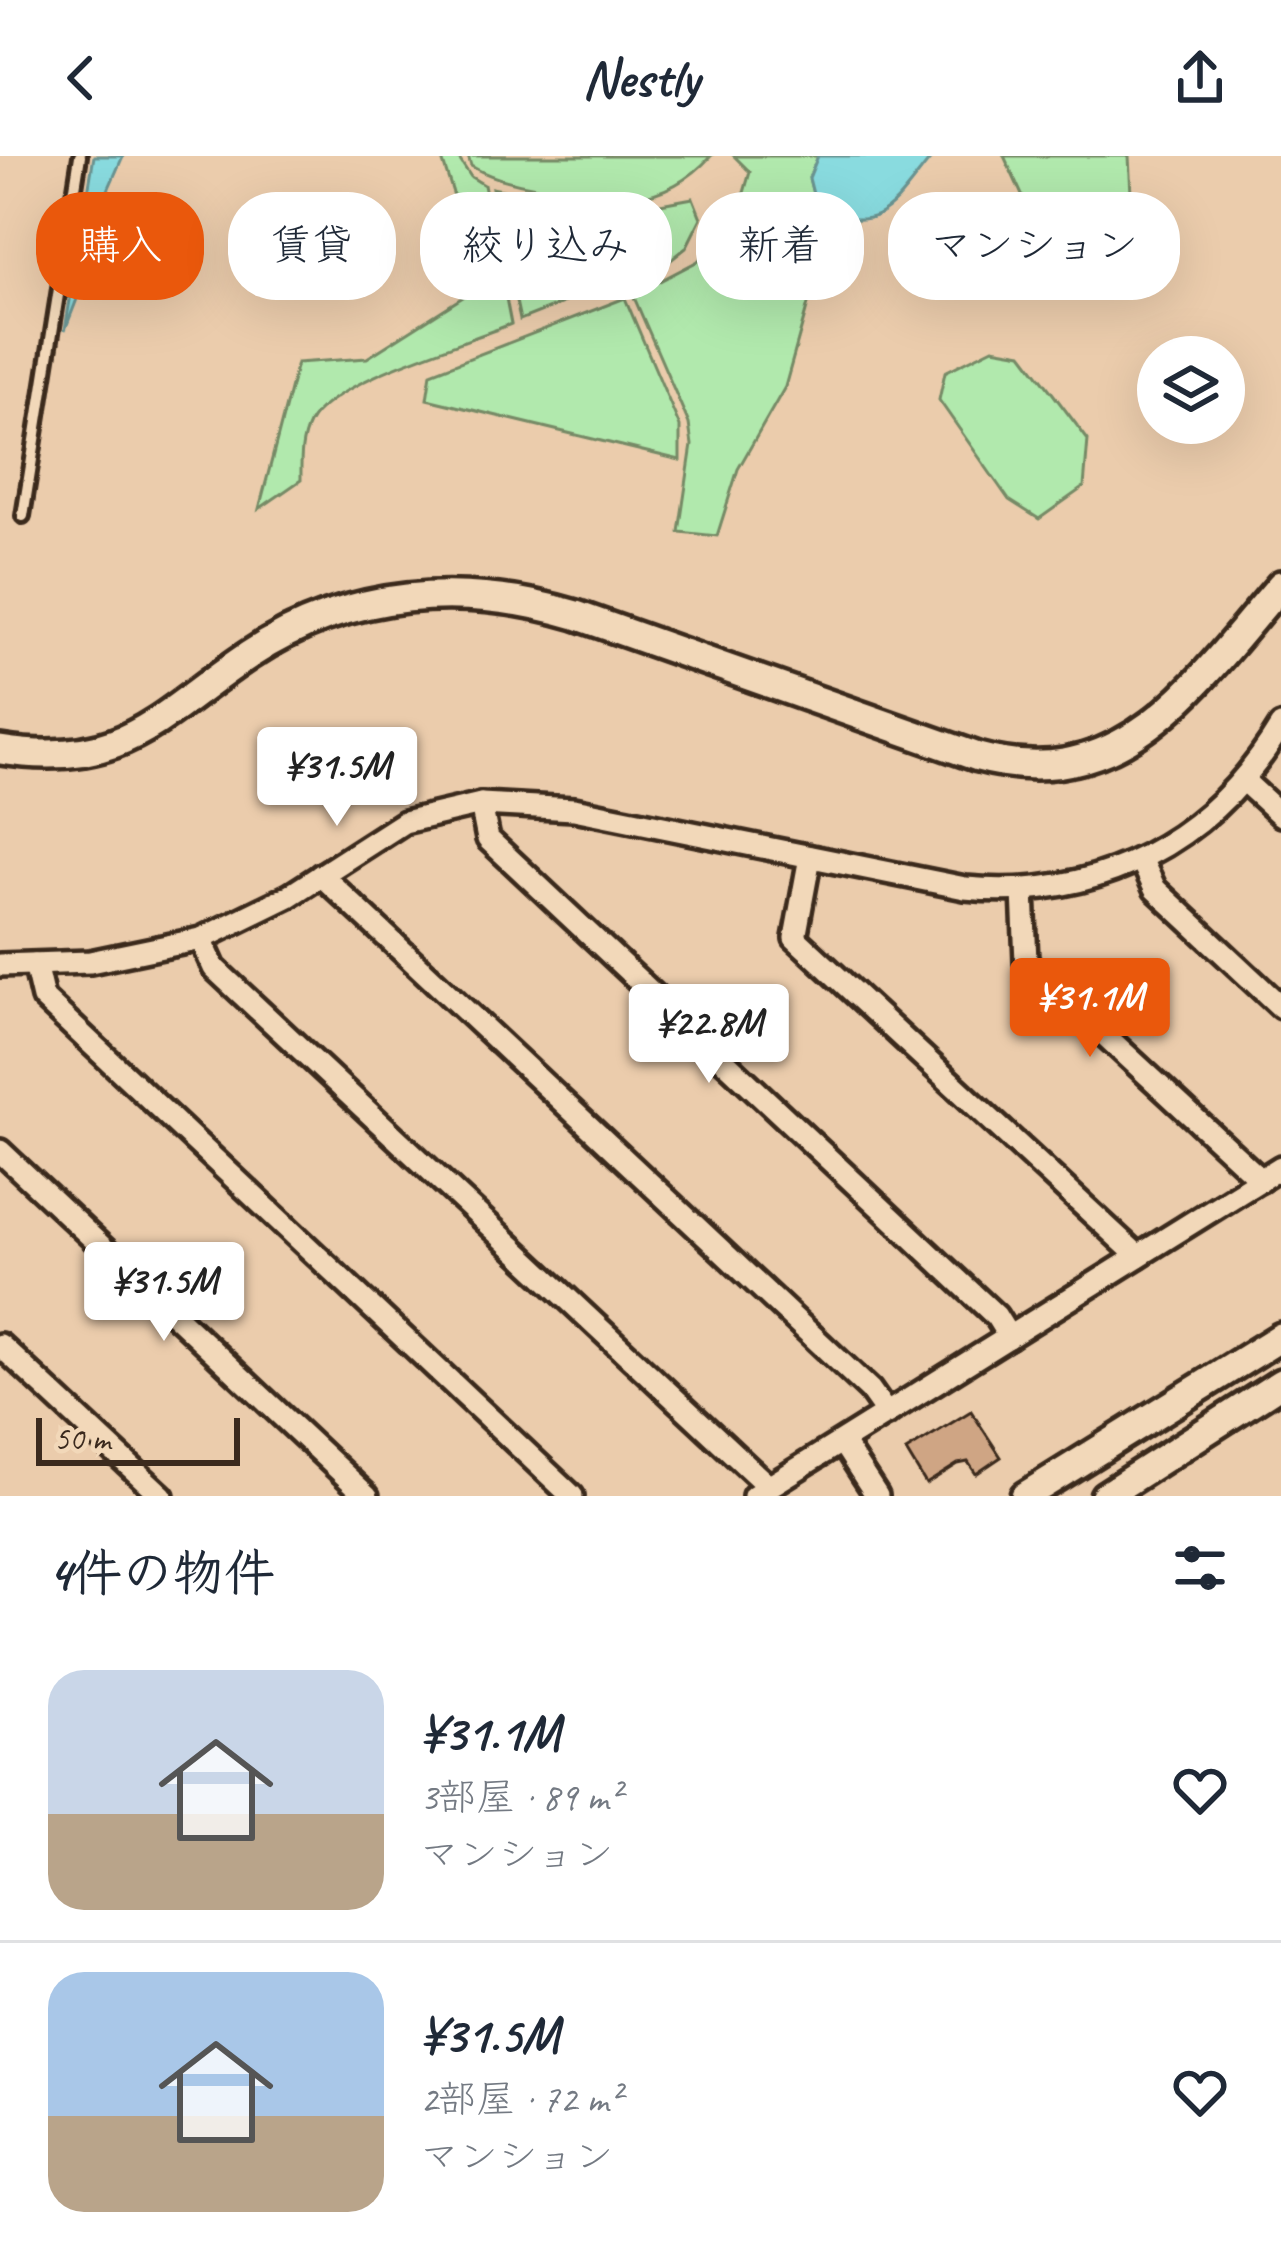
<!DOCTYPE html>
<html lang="ja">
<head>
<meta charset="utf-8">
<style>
  body { margin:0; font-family:Caveat,"Klee One",sans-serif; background:#f6f6f7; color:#1f2937; height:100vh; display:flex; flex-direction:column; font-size:45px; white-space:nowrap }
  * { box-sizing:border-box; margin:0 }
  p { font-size:39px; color:#747a83 }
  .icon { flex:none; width:66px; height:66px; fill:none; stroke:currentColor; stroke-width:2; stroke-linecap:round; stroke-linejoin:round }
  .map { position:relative; height:1340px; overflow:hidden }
  .panel { display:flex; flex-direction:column; background:#fff; flex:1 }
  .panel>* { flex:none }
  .guide { position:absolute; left:36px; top:36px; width:1209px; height:108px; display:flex; gap:24px }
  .tools { position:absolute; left:1137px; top:180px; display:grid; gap:24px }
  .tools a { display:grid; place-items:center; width:108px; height:108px; border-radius:50%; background:#fff; box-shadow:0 12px 48px #0002; font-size:60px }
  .scale { position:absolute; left:36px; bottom:30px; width:204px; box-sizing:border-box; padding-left:12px; border:6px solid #3b2a1e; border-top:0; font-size:33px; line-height:42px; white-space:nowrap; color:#3b2a1e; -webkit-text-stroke:9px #f2d8b9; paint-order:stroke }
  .price { position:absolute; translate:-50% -102px; padding:0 27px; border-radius:12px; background:#fff; color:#222; font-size:39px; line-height:78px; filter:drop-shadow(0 3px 6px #0008) }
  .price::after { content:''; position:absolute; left:50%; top:72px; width:36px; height:27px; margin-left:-18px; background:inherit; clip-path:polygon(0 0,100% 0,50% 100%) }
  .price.active { background:#ea580c; color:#fff }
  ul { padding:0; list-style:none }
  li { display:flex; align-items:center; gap:36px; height:300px; padding:0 48px }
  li+li { border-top:3px solid #e0e1e3 }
  li span { display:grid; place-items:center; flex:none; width:336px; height:240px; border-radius:36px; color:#555 }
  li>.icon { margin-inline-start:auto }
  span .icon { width:144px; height:144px; fill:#fffc; stroke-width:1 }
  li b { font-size:51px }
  h2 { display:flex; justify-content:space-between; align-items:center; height:144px; padding:0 48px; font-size:51px }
  .chip { padding:0 42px; border-radius:48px; background:#fff; box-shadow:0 12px 48px #0002; font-size:42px; line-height:108px }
  .chip.active { background:#ea580c; color:#fff }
  header { display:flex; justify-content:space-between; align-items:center; height:156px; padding:0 48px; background:#fff; font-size:54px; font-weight:700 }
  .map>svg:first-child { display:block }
</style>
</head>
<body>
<header><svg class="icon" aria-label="back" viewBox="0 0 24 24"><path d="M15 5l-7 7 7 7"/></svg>Nestly<svg class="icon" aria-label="share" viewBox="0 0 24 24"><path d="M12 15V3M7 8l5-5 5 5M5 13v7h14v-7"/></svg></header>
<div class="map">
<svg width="1281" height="1340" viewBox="0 0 1281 1340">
  <rect width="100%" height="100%" fill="#ebccac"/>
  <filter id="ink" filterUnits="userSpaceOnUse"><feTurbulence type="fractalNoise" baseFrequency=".00833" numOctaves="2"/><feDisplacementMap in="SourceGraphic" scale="24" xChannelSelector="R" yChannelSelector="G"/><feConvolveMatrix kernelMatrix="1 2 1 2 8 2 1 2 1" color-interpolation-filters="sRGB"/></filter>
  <g filter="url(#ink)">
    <g fill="#b1e9ad" stroke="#768a66" stroke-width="3">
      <path d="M441,0H457L471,21L484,29L511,168C464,187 330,225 309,268C300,286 301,305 301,324L259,353L297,207L367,202L463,141L455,43Z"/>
      <path d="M468,0H711C663,53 608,48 544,33C519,27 494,24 471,10Z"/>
      <path d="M734,0H818L809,22L817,54L820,105L785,231L738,313L717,380L679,376L692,289L689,268L633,139L698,105L711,90L722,59L739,54L750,16Z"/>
      <path d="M1004,0H1129L1131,38L1160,64L1168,95L1094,113L1050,100Z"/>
      <path d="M492,32L617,56L693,42L701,62L686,92L671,104L520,164Z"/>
      <path d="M625,142L680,271V304L427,243L431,217Z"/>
      <path d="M993,192L1022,197L1088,284L1084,331L1039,363L1009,344L939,244L945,216Z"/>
    </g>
    <g fill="#89dbdf" stroke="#6a9492" stroke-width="3">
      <path d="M94,0H123L86,84L79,138L65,174Z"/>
      <path d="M818,0H933C893,48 884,80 817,54L809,22Z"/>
    </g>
    <path fill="#cfa584" stroke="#3b2a1e" stroke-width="3" d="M971,1255L1001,1301L976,1318L968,1306L958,1308L926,1328L906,1295Z"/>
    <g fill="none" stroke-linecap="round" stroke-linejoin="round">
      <defs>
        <path id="service" d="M23,360L80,0"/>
        <g id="minor">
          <path d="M1245,626L1281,659"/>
          <path d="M481,648L488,683L996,1160L1009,1181"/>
          <path d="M810,701L795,782L1138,1100"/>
          <path d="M1142,705L1155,733L1281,851"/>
          <path d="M321,719L870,1234L887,1258"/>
          <path d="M1023,735L1026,806L1261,1024"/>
          <path d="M201,783L214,812L769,1331"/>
          <path d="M35,808L43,842L572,1340"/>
          <path d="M0,809L90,806L201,783L289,740L404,666L481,648L574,653L965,732C1100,745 1212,685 1281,570"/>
          <path d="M0,995L367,1340"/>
          <path d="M0,1189L162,1340"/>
          <path d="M842,1286L877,1340"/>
          <path d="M754,1340L1281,1011"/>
        </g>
        <g id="tertiary">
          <path d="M0,594C126,614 157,560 249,499C349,433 463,426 576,459L978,601C1125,641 1197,526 1281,429"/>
          <path d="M1025,1340L1281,1181"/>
          <path d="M1105,1340L1281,1227"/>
        </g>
      </defs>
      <use href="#service" stroke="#3b2a1e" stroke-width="20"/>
      <use href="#minor" stroke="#3b2a1e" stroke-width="30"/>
      <use href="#tertiary" stroke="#3b2a1e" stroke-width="36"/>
      <use href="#service" stroke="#f2d8b9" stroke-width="10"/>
      <use href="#minor" stroke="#f2d8b9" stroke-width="21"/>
      <use href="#tertiary" stroke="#f2d8b9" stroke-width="27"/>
    </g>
  </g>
</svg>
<div class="tools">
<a><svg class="icon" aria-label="layers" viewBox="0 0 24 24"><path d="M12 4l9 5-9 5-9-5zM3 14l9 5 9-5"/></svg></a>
</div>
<div class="scale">50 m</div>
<b class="price" style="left:337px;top:673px">¥31.5M</b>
<b class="price active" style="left:1090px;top:904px">¥31.1M</b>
<b class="price" style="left:709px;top:930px">¥22.8M</b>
<b class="price" style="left:164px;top:1188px">¥31.5M</b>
<div class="guide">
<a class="chip active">購入</a>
<a class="chip">賃貸</a>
<a class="chip">絞り込み</a>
<a class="chip">新着</a>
<a class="chip">マンション</a>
</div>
</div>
<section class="panel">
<h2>4件の物件<svg class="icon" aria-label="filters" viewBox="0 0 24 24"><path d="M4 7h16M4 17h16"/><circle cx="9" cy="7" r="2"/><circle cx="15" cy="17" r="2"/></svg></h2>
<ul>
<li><span style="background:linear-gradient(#c9d6e8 60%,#b9a48a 0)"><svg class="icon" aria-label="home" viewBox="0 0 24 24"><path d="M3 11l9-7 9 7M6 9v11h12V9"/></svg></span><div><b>¥31.1M</b><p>3部屋 · 89 m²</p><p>マンション</p></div><svg class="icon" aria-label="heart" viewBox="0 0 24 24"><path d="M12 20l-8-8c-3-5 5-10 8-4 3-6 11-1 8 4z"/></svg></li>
<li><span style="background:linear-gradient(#a9c7e8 60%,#b9a48a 0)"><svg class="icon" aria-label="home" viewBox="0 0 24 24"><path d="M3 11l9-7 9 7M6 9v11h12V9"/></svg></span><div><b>¥31.5M</b><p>2部屋 · 72 m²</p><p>マンション</p></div><svg class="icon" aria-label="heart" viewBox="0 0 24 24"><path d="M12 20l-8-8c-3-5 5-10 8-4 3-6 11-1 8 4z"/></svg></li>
</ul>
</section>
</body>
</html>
